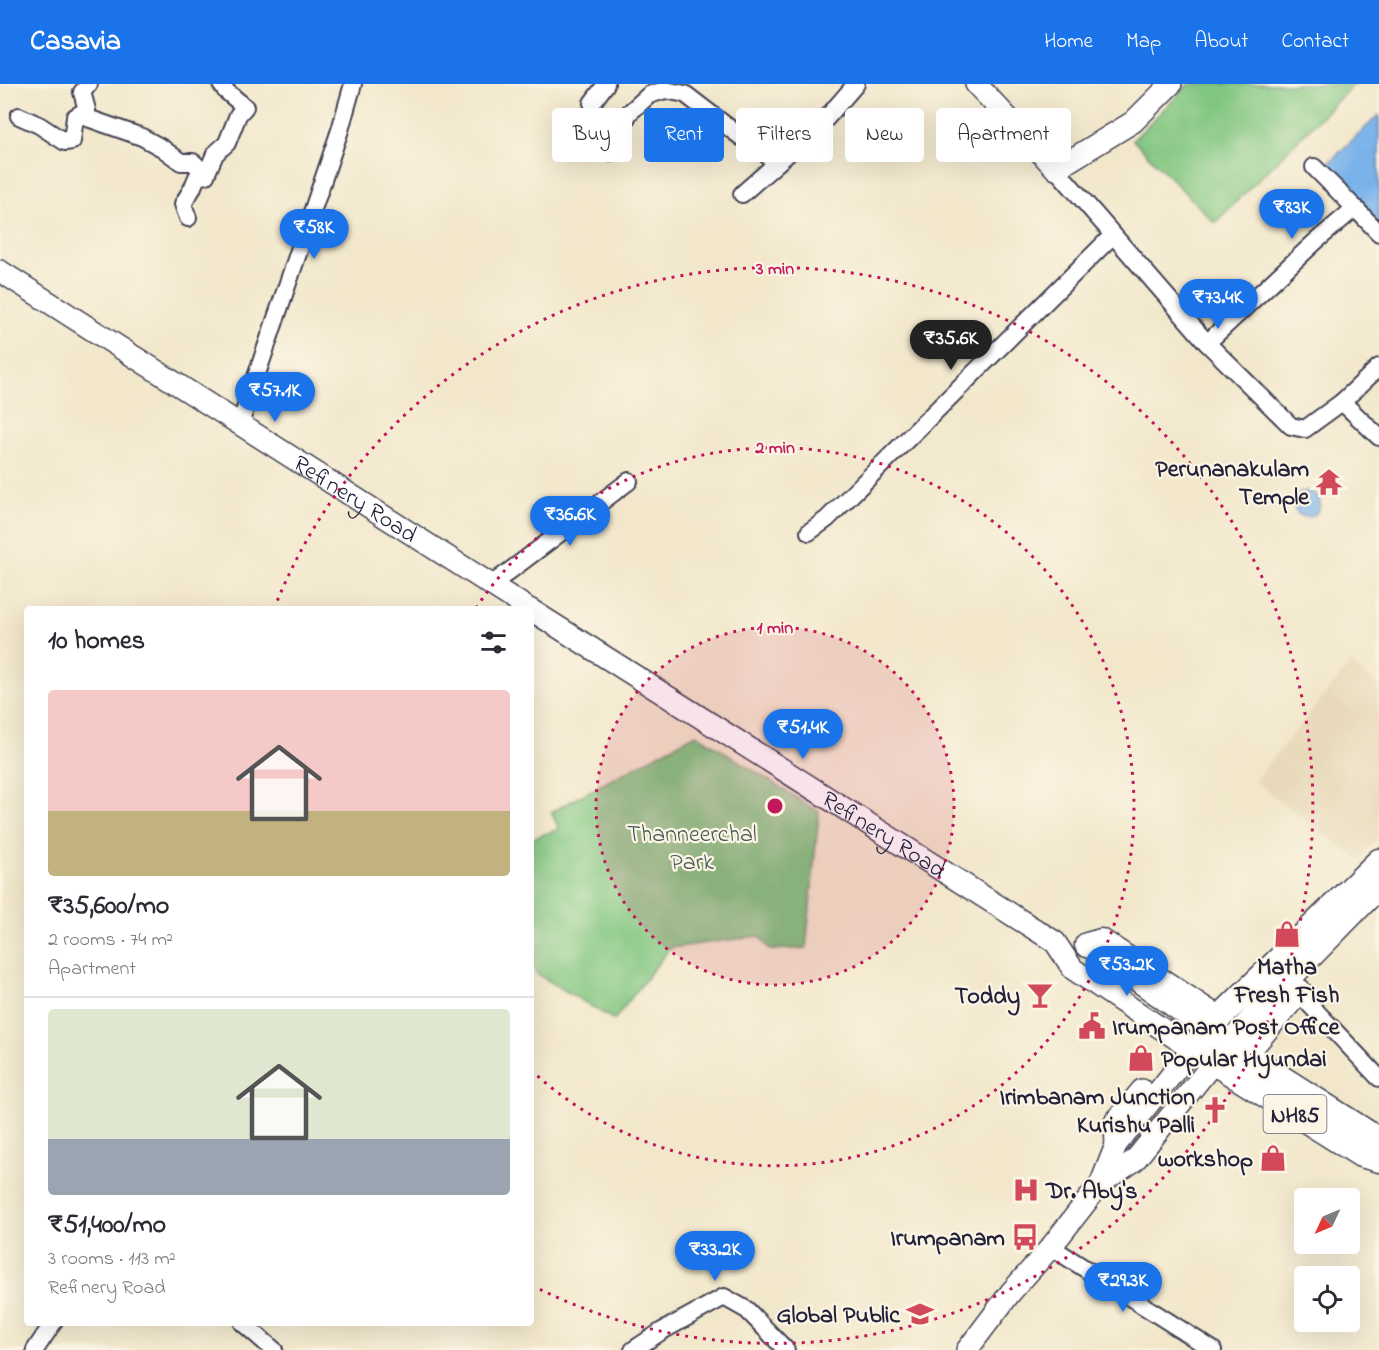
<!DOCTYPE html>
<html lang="en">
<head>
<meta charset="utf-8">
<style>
  body { margin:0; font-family:"Indie Flower",sans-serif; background:#f7f7f7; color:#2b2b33; height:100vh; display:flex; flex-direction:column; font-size:22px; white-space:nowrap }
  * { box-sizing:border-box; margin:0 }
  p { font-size:20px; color:#7c7c81 }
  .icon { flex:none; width:33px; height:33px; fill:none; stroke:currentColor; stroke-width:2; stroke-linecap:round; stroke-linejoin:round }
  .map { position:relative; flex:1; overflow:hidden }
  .sheet { position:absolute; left:24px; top:522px; width:510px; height:720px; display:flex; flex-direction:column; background:#fff; border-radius:6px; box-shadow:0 6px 24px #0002 }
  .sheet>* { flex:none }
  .top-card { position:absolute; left:552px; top:24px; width:570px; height:54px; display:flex; gap:12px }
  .needle { width:39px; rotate:226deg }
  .fabs { position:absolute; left:1294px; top:1104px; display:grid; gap:12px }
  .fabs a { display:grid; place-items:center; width:66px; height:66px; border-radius:6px; background:#fff; box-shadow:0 6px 24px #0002; font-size:30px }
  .price { position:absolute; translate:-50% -51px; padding:0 14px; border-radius:21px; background:#1a73e8; color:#fff; font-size:20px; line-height:39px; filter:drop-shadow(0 2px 3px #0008) }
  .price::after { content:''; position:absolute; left:50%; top:36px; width:18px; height:14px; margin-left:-9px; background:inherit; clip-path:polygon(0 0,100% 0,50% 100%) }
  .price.on { background:#222; color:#fff }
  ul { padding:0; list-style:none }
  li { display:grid; align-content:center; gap:12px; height:318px; padding:0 24px }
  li+li { border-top:2px solid #e1e1e2 }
  li span { display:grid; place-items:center; height:186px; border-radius:6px; color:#555 }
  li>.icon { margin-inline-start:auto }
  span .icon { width:108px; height:108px; fill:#fffc; stroke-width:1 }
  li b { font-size:26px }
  h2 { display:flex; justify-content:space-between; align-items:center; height:72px; padding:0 24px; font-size:26px }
  .chip { padding:0 21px; border-radius:6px; background:#fff; box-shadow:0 6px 24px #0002; font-size:21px; line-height:54px }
  .chip.on { background:#1a73e8; color:#fff }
  header { display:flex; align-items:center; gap:36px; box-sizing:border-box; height:84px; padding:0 30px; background:#1a73e8; color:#fff }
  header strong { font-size:28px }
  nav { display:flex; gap:33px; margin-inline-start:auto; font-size:21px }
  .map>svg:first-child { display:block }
</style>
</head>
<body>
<header>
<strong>Casavia</strong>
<nav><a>Home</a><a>Map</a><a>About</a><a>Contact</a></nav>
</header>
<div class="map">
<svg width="1379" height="1266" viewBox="0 0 1379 1266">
  <rect width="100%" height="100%" fill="#fcf5e5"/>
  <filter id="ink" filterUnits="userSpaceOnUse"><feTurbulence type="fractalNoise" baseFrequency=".0167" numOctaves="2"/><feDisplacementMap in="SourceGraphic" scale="12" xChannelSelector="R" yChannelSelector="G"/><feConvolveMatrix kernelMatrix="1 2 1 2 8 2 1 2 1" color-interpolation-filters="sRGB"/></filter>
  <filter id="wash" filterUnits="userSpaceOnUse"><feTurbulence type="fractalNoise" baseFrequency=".008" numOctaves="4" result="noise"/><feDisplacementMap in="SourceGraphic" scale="24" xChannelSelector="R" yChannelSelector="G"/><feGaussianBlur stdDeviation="1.35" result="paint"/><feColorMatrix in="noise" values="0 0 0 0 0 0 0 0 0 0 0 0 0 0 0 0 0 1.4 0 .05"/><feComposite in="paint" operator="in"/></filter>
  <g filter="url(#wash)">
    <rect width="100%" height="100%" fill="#f2e7cb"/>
    <path fill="#e8d9ba" d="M1351,579L1379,602V752L1358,775L1254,697Z"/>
    <g fill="#81c680" stroke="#52745e" stroke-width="1.5">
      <path d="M1189,0H1354L1215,139L1133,56Z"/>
      <path d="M696,650L819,728L806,864L770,866L759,852L670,864L614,936L537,890L531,882V755L559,745L551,728Z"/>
    </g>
    <g fill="#7ab3ea" stroke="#4e6a92" stroke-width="1.5">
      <path d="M1379,31V141L1320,87Z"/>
      <circle cx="1307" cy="420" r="13"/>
    </g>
  </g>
  <g filter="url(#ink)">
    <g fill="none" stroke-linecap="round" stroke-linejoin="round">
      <defs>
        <g id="minor">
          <path d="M592,19L606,0"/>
          <path d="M79,31L142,53L162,64L181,78H193L206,91"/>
          <path d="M19,32L39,41L65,58L72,57L75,33L87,26L82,8L89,0"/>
          <path d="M610,68L629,29L649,11L665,6L685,10L741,53L755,60L769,73L778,78"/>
          <path d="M1314,83L1355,124"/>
          <path d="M1056,85L1207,259L1291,342L1305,345L1342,318L1379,353"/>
          <path d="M742,110L793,65L811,52L856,0"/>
          <path d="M188,134L183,120L192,105L197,93L206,91L215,70L227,59L238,31L245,23L226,7L221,0"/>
          <path d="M1207,259L1315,158L1355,124L1379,149"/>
          <path d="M1342,318L1379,283"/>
          <path d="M240,340L340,46L353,0"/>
          <path d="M809,448L827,435L1113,151"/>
          <path d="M491,501L629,397"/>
          <path d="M1298,908L1379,994"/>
          <path d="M1051,1163L1213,1266"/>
          <path d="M243,1239L274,1266"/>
          <path d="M35,1266L53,1239"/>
          <path d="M633,1266L662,1247L724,1213L747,1226L786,1266"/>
        </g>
        <g id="major">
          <path d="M976,0L1056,85L1133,38L1171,0"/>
          <path id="s1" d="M0,187L529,525"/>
          <path id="s2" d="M531,526L1055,858L1073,885L1192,965L1116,1061L1101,1099L1051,1163L1011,1208L967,1266"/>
          <path d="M1091,864L1207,946"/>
          <path d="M1116,1061L1115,1038L1142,1006"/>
          <path d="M1101,1099L1135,1076L1213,979"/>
        </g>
        <g id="highway">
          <path d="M1379,777L1207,946L1192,965L1361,1071L1379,1076"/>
          <path d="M1087,861L1101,857L1219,935"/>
          <path d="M1216,952L1373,1052L1379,1059"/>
          <path d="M1245,970L1299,907"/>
          <path d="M1213,979L1290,893L1379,802"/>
        </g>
      </defs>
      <use href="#minor" stroke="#414051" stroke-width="20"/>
      <use href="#major" stroke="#414051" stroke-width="24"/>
      <use href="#highway" stroke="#414051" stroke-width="27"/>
      <use href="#minor" stroke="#fff" stroke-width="16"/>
      <use href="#major" stroke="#fff" stroke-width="21"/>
      <use href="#highway" stroke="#fff" stroke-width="24"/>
    </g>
  </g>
  <circle cx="775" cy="722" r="179" fill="#c2185b" fill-opacity=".12"/>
  <g fill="none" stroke="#c2185b" stroke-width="3" stroke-dasharray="3 6">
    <circle cx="775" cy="722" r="179"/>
    <path d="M476 524A359 359 0 1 1 532 987"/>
    <path d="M274 525A538 538 0 1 1 535 1203"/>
  </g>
  <defs>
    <symbol id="temple-bare" viewBox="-9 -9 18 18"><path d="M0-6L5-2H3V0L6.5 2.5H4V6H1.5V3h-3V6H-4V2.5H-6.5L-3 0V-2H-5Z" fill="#d1495b" stroke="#fcf5e5" stroke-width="2.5" paint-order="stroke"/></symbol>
    <symbol id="shop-bare" viewBox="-9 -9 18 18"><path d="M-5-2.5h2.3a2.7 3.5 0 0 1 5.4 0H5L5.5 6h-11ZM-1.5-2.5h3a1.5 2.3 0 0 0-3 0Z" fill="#d1495b" stroke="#fcf5e5" stroke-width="2.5" paint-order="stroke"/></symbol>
    <symbol id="bar-bare" viewBox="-9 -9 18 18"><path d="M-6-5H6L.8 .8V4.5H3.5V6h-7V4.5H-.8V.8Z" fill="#d1495b" stroke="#fcf5e5" stroke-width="2.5" paint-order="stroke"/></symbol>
    <symbol id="civic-bare" viewBox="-9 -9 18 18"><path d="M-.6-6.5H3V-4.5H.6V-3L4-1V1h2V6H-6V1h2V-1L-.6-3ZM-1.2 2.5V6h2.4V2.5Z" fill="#d1495b" stroke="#fcf5e5" stroke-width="2.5" paint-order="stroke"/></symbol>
    <symbol id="church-bare" viewBox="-9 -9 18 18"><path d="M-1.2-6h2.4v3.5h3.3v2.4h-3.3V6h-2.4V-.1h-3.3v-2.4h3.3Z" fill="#d1495b" stroke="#fcf5e5" stroke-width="2.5" paint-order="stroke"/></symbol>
    <symbol id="hospital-bare" viewBox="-9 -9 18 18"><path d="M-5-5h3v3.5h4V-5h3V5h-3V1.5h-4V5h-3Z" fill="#d1495b" stroke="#fcf5e5" stroke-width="2.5" paint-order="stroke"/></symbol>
    <symbol id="bus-bare" viewBox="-9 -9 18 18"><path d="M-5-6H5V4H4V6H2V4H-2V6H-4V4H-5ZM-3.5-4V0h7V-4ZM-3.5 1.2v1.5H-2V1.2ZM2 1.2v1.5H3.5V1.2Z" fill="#d1495b" stroke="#fcf5e5" stroke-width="2.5" paint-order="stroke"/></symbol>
    <symbol id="school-bare" viewBox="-9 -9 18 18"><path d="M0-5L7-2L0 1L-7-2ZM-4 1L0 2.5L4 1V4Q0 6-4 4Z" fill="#d1495b" stroke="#fcf5e5" stroke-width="2.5" paint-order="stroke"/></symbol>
  </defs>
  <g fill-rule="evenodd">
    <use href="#temple-bare" x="1310" y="379" width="38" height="38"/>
    <use href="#shop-bare" x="1268" y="831" width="38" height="38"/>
    <use href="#bar-bare" x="1021" y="892" width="38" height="38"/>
    <use href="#civic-bare" x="1073" y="923" width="38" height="38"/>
    <use href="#shop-bare" x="1122" y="955" width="38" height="38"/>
    <use href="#church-bare" x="1196" y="1007" width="38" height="38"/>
    <use href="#shop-bare" x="1254" y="1055" width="38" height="38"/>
    <use href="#hospital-bare" x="1007" y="1087" width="38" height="38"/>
    <use href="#bus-bare" x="1006" y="1134" width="38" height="38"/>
    <use href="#school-bare" x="901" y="1211" width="38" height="38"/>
  </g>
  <g text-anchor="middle" stroke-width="4.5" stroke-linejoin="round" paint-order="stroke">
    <rect fill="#fcf5e5" stroke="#63616e" stroke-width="1.5" x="1263.5" y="1011" width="63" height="38" rx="4.5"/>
    <g font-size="22" font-weight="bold" fill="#22223b">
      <text x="1295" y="1038">NH85</text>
    </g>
    <g font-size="24" font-weight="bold" fill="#22223b" stroke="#fcf5e5" text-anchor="end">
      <text x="1309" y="392">Perunanakulam<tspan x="1309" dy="28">Temple</tspan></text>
      <text x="1287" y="890" text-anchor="middle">Matha<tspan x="1287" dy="28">Fresh Fish</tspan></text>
      <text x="1020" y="919">Toddy</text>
      <text x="1112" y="950" text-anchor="start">Irumpanam Post Office</text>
      <text x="1161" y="982" text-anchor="start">Popular Hyundai</text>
      <text x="1195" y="1020">Irimbanam Junction<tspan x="1195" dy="28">Kurishu Palli</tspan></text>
      <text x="1253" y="1082">workshop</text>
      <text x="1046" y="1114" text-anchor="start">Dr. Aby's</text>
      <text x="1005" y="1161">Irumpanam</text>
      <text x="900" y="1238">Global Public</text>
    </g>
    <g font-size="24" fill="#22223b" stroke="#fcf5e5">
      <text dy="8" stroke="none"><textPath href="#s1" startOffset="422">Refinery Road</textPath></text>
      <text dy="8" stroke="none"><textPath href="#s2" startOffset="418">Refinery Road</textPath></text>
    </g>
    <g font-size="24" fill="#435b53" stroke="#fcf5e5">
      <text x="692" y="757">Thanneerchal<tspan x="692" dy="28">Park</tspan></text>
    </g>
  </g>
  <circle cx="775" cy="722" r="9" fill="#c2185b" stroke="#fcf5e5" stroke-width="3"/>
  <g font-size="18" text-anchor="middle" font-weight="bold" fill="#c2185b" stroke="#fcf5e5" stroke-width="4.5" stroke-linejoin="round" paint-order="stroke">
    <text x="775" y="190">3 min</text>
    <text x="775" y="369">2 min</text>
    <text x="775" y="549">1 min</text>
  </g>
</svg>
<div class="fabs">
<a><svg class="needle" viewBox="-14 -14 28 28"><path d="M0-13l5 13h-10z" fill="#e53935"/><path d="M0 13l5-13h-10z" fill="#7c7c81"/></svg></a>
<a><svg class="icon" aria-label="locate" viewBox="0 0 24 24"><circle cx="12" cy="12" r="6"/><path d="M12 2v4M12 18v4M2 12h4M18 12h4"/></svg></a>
</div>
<b class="price" style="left:1292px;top:156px">₹83K</b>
<b class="price" style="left:314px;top:176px">₹58K</b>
<b class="price" style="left:1218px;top:246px">₹73.4K</b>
<b class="price on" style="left:951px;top:287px">₹35.6K</b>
<b class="price" style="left:275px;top:339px">₹57.1K</b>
<b class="price" style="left:570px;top:463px">₹36.6K</b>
<b class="price" style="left:803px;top:676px">₹51.4K</b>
<b class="price" style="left:1127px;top:913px">₹53.2K</b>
<b class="price" style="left:715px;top:1198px">₹33.2K</b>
<b class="price" style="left:1123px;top:1229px">₹29.3K</b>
<div class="top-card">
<a class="chip">Buy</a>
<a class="chip on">Rent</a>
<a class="chip">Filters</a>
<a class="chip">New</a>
<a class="chip">Apartment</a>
</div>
<section class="sheet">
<h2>10 homes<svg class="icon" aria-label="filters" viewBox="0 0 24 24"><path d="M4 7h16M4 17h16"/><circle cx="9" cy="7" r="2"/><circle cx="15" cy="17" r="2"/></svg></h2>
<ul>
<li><span style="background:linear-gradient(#f6c9c9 65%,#c2b280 0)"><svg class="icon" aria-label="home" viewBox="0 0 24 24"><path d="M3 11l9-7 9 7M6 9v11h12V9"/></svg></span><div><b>₹35,600/mo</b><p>2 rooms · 74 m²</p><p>Apartment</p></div></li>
<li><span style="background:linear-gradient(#dfe7d0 70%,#9aa5b1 0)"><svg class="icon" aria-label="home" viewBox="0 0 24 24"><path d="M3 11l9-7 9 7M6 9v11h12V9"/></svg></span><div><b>₹51,400/mo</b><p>3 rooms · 113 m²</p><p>Refinery Road</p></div></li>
</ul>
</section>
</div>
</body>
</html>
